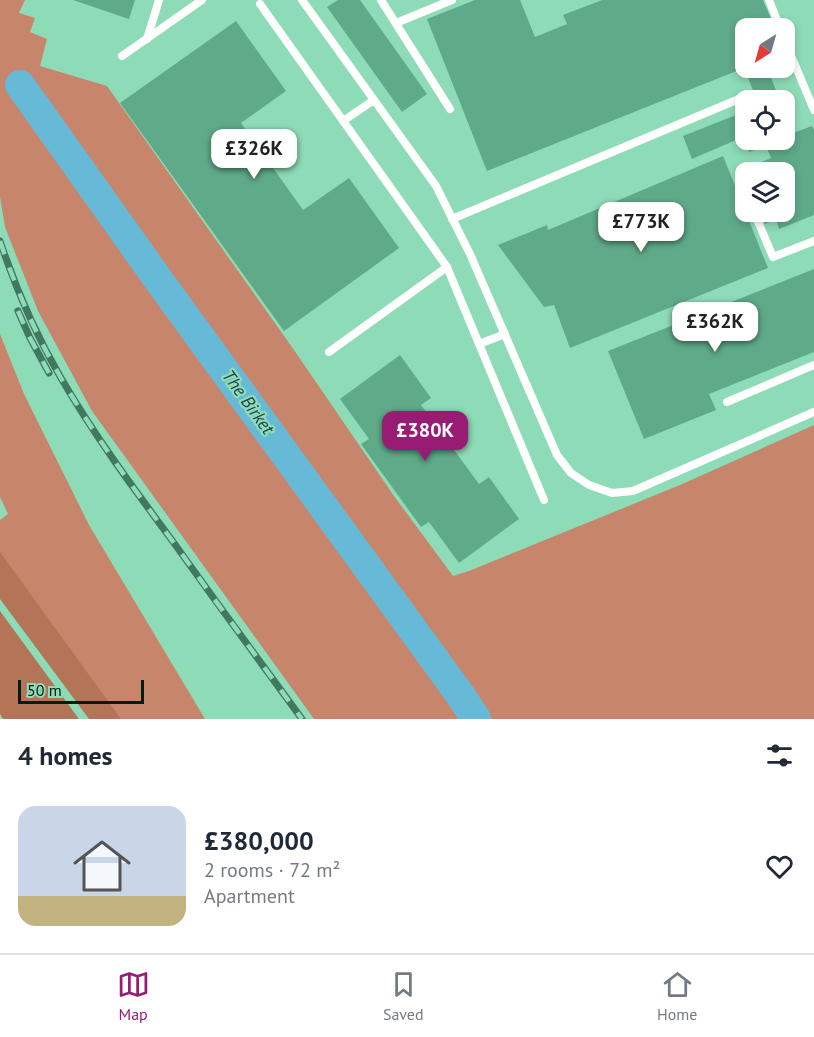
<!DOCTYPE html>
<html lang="en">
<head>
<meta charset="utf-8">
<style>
  body { margin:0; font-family:"PT Sans",sans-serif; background:#f6f6f7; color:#1f2937; height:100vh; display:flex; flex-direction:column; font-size:22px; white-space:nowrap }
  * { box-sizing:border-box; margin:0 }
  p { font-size:20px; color:#747a83 }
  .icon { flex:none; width:33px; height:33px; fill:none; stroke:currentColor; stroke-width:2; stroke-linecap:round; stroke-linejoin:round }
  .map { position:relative; height:719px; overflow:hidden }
  .panel { display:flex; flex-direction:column; background:#fff; flex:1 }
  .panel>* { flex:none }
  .needle { width:39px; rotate:217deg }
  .controls { position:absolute; left:735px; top:18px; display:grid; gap:12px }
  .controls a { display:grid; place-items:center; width:60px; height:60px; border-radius:12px; background:#fff; box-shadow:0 3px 9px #0003; font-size:30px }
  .scale { position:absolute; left:18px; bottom:15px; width:126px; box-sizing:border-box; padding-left:6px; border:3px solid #001e12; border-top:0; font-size:16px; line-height:21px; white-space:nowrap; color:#001e12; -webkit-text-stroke:4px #8edbb7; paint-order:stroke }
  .price { position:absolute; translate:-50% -51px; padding:0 14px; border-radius:12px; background:#fff; color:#222; font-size:20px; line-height:39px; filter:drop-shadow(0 2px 3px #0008) }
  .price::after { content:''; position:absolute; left:50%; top:36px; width:18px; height:14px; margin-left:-9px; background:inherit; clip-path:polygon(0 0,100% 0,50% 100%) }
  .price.current { background:#991c74; color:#fff }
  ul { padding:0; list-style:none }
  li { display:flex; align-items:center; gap:18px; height:150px; padding:0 18px }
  li span { display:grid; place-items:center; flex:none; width:168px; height:120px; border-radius:18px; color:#555 }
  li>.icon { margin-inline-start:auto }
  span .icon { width:72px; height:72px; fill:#fffc; stroke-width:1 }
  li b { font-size:26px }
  h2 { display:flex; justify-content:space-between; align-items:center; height:72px; padding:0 18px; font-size:26px }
  .dock { display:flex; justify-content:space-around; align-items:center; height:84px; border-top:2px solid #e0e1e3; background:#fff; font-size:16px; color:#747a83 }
  .dock a { display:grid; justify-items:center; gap:3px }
  .dock .current { color:#991c74 }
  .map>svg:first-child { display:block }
</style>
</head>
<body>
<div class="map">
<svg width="814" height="719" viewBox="0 0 814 719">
  <rect width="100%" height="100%" fill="#8edbb7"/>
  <g fill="#c7866b">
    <path d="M0,0H25L19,13L35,18L30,32L47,39L40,66L107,86L294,350L394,496L453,576L469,571L680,485L814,425V719H484L477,703L314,477L192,312L105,191L24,82L11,93L465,719H314L92,411L38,311L5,227L0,197Z"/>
    <path d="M0,334L24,394L89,525L205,719H95L0,592V520L8,514L0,497Z"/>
  </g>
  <g fill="#b47458">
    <path d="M0,552L121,719H89L0,599Z"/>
    <path d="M0,611L79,719H3L0,714Z"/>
  </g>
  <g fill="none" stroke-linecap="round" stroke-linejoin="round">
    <path stroke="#66b9d7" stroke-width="30" d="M20,85L160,282L461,696L476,719"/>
  </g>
  <g fill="#5fab89">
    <path d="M73,0H135L129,19Z"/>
    <path d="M338,0H360L427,94L402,112L327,7Z"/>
    <path d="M475,0H520L535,37L567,24L563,15L602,0H763L775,28H746V68H767L780,100H757L744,68L487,171L427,19Z"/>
    <path d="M236,21L286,91L241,123L303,210L349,178L399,248L284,331L120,103Z"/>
    <path d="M746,111V140H784V112L793,133L812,126L814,130V215L779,229L776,219L765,224L760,212H784V172H744L743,170L771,158L766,146L749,152L743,137L692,159L683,136Z"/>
    <path d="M723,156L768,268L570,348L554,305L544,307L498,245L547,225L548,230Z"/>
    <path d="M814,269V352L709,394L716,410L644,439L608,351Z"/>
    <path d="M400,355L431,398L421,405L479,484L489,477L519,519L459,563L429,522L421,527L361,444L369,439L340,399Z"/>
  </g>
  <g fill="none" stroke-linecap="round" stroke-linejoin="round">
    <g stroke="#fff" stroke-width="8">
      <path d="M302,0L436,186L470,254L557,455L571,473L589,485L612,493L633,491L814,412"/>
      <path d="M381,0L450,109"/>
      <path d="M769,0L780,28"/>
      <path d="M260,4L447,267L544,500"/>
      <path d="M396,23L452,0"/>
      <path d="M147,39L159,0"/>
      <path d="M784,39L814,110"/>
      <path d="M122,56L202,0"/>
      <path d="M343,121L374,100"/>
      <path d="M739,174L746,190"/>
      <path d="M754,212L773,257L814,241"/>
      <path d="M452,219L739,99"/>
      <path d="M479,344L505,334"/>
      <path d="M329,352L447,267"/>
      <path d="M727,402L814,365"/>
    </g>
    <defs>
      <g id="rail">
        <path d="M0,241C16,289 36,335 61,378C94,435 134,489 174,543C216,602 259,660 302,719"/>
        <path d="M18,311L30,338L49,373"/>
      </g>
    </defs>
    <use href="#rail" stroke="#437860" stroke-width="7"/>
    <use href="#rail" stroke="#8edbb7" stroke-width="4.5" stroke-dasharray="14" stroke-linecap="butt"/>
  </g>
  <g text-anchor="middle" stroke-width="4.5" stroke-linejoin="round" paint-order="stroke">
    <g font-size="18" font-style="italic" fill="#1f4552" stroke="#8edbb7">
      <text transform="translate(248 402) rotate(54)" y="6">The Birket</text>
    </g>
  </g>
</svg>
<div class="controls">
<a><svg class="needle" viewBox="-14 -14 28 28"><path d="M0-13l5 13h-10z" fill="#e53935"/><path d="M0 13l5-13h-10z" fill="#747a83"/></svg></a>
<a><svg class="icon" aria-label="locate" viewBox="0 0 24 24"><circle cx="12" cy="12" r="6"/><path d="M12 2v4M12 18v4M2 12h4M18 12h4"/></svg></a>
<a><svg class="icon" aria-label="layers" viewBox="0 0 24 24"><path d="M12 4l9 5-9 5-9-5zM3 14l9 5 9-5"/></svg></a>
</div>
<div class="scale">50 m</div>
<b class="price" style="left:254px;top:180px">£326K</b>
<b class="price" style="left:641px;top:253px">£773K</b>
<b class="price" style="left:715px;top:353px">£362K</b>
<b class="price current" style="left:425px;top:462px">£380K</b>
</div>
<section class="panel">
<h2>4 homes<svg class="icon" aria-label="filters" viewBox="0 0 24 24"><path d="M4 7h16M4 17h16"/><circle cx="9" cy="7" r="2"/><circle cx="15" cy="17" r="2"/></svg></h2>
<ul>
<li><span style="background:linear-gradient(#c9d6e8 75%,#c2b280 0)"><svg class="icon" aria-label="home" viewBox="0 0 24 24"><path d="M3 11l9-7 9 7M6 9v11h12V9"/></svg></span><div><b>£380,000</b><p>2 rooms · 72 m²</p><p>Apartment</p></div><svg class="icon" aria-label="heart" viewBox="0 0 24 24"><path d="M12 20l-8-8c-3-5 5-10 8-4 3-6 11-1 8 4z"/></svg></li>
</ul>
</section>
<nav class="dock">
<a class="current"><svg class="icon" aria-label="map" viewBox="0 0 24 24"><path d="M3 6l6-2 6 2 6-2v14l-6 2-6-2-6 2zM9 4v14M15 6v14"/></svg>Map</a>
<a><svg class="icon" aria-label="saved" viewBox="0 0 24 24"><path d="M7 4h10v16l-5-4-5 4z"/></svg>Saved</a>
<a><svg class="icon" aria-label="home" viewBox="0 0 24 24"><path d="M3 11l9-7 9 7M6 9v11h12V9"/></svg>Home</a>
</nav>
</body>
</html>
